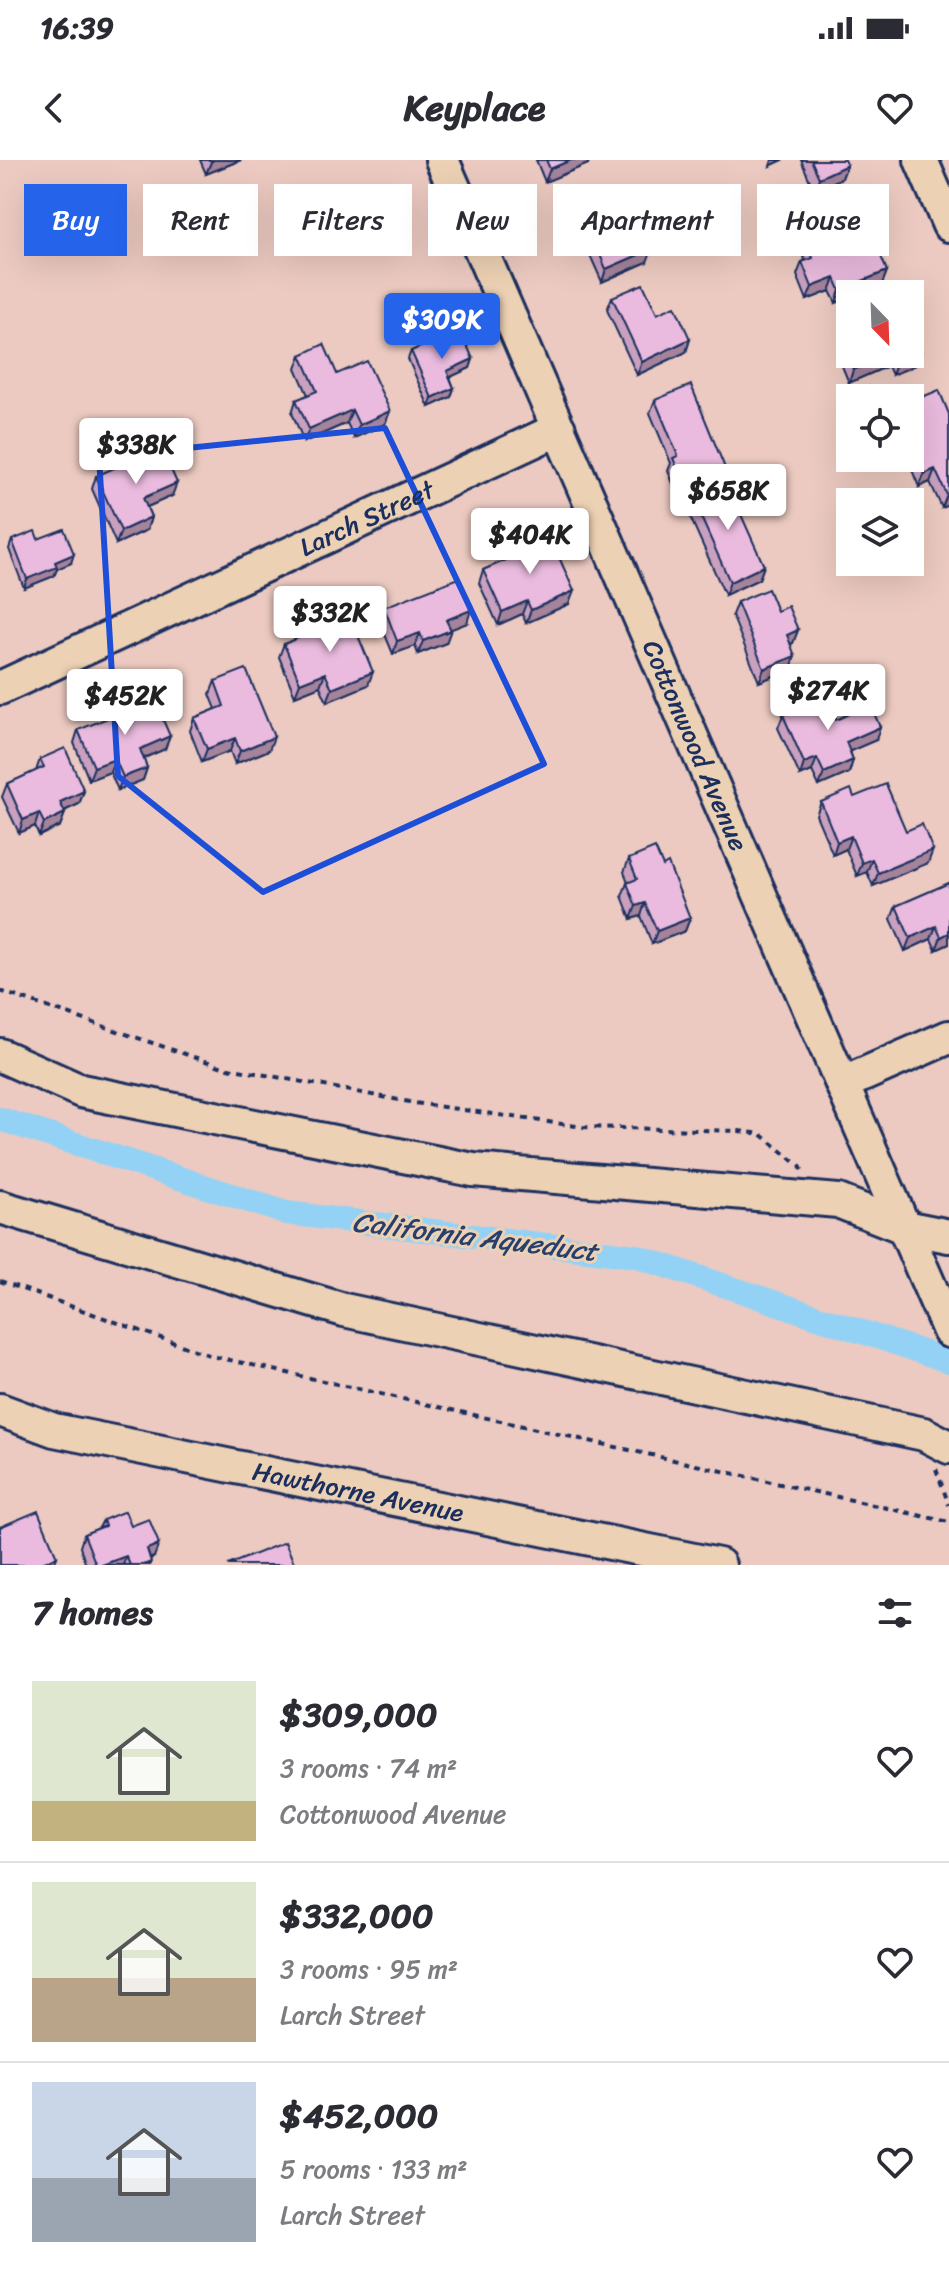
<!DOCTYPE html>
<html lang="en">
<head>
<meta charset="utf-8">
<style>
  body { margin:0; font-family:Sriracha,sans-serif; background:#f7f7f7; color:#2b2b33; height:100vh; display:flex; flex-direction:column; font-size:30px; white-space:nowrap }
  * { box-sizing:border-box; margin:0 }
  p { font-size:26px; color:#7c7c81 }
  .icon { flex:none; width:44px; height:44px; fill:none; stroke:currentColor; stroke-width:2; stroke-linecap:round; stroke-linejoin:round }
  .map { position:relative; height:1405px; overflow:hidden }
  .panel { display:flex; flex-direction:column; background:#fff; flex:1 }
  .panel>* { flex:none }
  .guide { position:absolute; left:24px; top:24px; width:902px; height:72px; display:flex; gap:16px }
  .needle { width:52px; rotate:157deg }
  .tools { position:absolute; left:836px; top:120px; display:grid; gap:16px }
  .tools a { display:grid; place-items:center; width:88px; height:88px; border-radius:0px; background:#fff; box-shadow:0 8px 32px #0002; font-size:40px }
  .price { position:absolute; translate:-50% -68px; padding:0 18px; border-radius:8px; background:#fff; color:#222; font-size:26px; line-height:52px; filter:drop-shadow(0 2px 4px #0008) }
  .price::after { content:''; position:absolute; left:50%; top:48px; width:24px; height:18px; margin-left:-12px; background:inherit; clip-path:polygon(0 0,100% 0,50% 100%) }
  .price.on { background:#2563eb; color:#fff }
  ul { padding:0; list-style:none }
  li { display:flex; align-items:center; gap:24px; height:200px; padding:0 32px }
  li+li { border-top:2px solid #e1e1e2 }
  li span { display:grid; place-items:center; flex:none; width:224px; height:160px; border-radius:0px; color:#555 }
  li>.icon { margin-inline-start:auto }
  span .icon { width:96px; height:96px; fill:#fffc; stroke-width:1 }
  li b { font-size:34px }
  h2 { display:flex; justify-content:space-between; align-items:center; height:96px; padding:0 32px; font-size:34px }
  .pill { padding:0 28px; border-radius:0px; background:#fff; box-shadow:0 8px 32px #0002; font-size:28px; line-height:72px }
  .pill.on { background:#2563eb; color:#fff }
  .status { display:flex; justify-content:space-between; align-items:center; height:56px; padding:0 40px; background:#fff; direction:ltr }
  .status svg { height:22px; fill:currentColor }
  header { display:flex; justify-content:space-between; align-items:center; height:104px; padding:0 32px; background:#fff; font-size:36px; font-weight:800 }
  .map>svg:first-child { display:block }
</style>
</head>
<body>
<div class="status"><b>16:39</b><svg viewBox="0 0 49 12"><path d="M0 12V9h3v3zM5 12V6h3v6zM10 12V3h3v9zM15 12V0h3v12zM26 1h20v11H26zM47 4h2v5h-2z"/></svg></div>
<header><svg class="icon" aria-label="back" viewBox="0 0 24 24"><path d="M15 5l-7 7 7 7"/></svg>Keyplace<svg class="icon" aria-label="heart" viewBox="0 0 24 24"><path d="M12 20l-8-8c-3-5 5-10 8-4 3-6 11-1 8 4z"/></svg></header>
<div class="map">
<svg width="949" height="1405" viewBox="0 0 949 1405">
  <rect width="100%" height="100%" fill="#eccac1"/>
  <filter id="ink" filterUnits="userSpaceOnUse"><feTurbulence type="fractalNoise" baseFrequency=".0125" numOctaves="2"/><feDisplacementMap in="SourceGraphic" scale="16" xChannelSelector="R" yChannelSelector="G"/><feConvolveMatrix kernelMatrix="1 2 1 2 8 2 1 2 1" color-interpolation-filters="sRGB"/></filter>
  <g filter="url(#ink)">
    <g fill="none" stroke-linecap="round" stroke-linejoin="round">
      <path stroke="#93d2f5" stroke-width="24" d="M0,959L286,1053L636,1096L949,1201"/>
      <defs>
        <g id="minor">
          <path id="s1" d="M442,0L949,1171"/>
          <path d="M921,0L949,65"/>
          <path id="s2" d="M0,528L559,269"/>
          <path d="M0,895L81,931L473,1010L838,1041L904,1067L949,1076"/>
          <path d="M842,924L949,877"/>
          <path d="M0,1047L344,1150L924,1274L949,1287"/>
          <path id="s3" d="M0,1250L54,1270L719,1405"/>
        </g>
      </defs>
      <use href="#minor" stroke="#1b2f5e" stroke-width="38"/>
      <g stroke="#1b2f5e" stroke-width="4" stroke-dasharray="6 6" stroke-linecap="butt">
        <path d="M0,831L223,907L415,943L583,967L739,971L761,974L800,1006L802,1010"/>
        <path d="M0,1121L212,1196L949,1362"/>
        <path d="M936,1309L949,1345"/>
      </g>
      <use href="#minor" stroke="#edd1b4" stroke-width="32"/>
    </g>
    <g fill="#c9a1bf" stroke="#1b2f5e" stroke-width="2">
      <path d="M200,0H241L206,14Z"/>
      <path d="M536,0H589L588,4L545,22Z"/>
      <path d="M801,0H845L847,5L842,18L814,31Z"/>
      <path d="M574,50L629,67L647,102L602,122L586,86L580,89L569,63Z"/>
      <path d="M800,63L887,111L882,124L836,143L830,131L807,140L797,115L802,102L805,101L795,76Z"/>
      <path d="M612,137L657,154L690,179L686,192L637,215L607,150Z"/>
      <path d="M850,154V185L843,168L848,155Z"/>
      <path d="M411,191L473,199L470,208L450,217L454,228L451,237L429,247L408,199Z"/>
      <path d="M921,192L916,205L892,215L888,206L849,223L842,206L847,193Z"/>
      <path d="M301,195L337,214L390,251L385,264L354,278L347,263L304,282L292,253L296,240L308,235L296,208Z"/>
      <path d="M655,240L727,313L723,323L764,406L759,419L725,435L687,350L691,339L681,343L668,311L671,303L650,253Z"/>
      <path d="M910,242L949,254V345L942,348L930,322L919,327L907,298H910V277L911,276L910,273Z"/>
      <path d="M96,316L172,336L147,347L151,357L147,370L116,384L92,329Z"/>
      <path d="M38,379L71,403L57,409L54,416L24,428L9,389L12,380Z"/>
      <path d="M524,380L569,444L526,463L522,454L498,465L479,423L483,410L520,394Z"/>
      <path d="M737,442L777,451L798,470L793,483L791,484V509L759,522L732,455Z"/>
      <path d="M384,447L467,463L450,469L446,483L418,494L415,486L393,494L379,460Z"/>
      <path d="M284,484L368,525L327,542L320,526L295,536L279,497Z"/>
      <path d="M215,521L269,590L235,604L230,591L202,602L190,571L194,558L216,549L210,534Z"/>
      <path d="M783,555L836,560L876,580L850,591L853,600L849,613L819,626L812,611L800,616L778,568Z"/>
      <path d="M78,570L170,576L165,589L144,598L147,608L143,620L118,630L110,612L89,620L74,583Z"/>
      <path d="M40,599L84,631L79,644L64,651L65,653L60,666L39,676L35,666L19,673L2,637L7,624L36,611Z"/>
      <path d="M854,637L906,671L928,703L873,726L867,712L857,716L846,689L833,695L816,655L821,642Z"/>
      <path d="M629,699L663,706L690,758L685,771L652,784L641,756L631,759L622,736L627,723L628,722L624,712Z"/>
      <path d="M949,723V784L936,790L931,779L905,791L891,759L896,746Z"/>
      <path d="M103,1360L154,1397L150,1399V1405H86L80,1387L84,1374L99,1368Z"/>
    </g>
    <g fill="#a4839b" stroke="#1b2f5e" stroke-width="2">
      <path d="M214,0H241L206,14L211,2Z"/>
      <path d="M571,0H589L588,4L545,22L550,9Z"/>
      <path d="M772,0H783L770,6Z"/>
      <path d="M847,5L842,18L814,31L819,18Z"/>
      <path d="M591,73L586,86L580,89L585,76Z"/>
      <path d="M652,89L647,102L602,122L606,109Z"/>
      <path d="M887,111L882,124L858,134H850V137L836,143L840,130Z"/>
      <path d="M835,118L830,131L807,140L812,127Z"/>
      <path d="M690,179L686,192L637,215L642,202Z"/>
      <path d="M921,192L916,205L892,215L897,202Z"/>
      <path d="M893,194L888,206L849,223L853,210Z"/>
      <path d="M473,199L470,208L444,220L447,211Z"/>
      <path d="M454,228L451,237L429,247L432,238Z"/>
      <path d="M352,250L347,263L304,282L309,269Z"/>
      <path d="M390,251L385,264L354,278L359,265Z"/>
      <path d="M935,309L930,322L919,327L924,314Z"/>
      <path d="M727,313L722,326L681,343L686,330Z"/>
      <path d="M177,323L172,336L138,351L143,338Z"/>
      <path d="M949,334V345L942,348L947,335Z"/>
      <path d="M151,357L147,370L116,384L121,371Z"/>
      <path d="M74,394L71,403L57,409L54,416L24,428L27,419L55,402Z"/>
      <path d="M764,406L759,419L725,435L730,422Z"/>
      <path d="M574,431L569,444L526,463L531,450Z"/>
      <path d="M527,441L522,454L498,465L502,452Z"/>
      <path d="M471,450L467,463L442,473L446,460Z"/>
      <path d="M451,470L446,483L418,494L423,481Z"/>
      <path d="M798,470L793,483L782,488L787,475Z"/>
      <path d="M420,473L415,486L393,494L397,481Z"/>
      <path d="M795,496L791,509L759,522L764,509Z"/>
      <path d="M373,512L368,525L327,542L332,529Z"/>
      <path d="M325,513L320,526L295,536L300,523Z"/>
      <path d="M880,567L876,580L841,595L846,582Z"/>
      <path d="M170,576L165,589L135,602L140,589Z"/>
      <path d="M274,577L269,590L235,604L240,591Z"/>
      <path d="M235,578L230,591L202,602L207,589Z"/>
      <path d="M817,598L812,611L800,616L804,603Z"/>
      <path d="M115,599L110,612L89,620L94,607Z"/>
      <path d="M853,600L849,613L819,626L824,613Z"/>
      <path d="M147,608L143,620L118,630L123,617Z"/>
      <path d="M84,631L79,644L55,655L60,642Z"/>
      <path d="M39,653L35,666L19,673L23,660Z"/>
      <path d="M65,653L60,666L39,676L44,663Z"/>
      <path d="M851,676L846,689L833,695L837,682Z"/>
      <path d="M933,690L928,703L873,726L878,713Z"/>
      <path d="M872,699L867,712L857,716L862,703Z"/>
      <path d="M645,743L641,756L631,759L636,746Z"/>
      <path d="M690,758L685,771L652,784L657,771Z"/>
      <path d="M936,766L931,779L905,791L910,778Z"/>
      <path d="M949,773V784L936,790L941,777Z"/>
      <path d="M159,1384L154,1397L142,1402L147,1389Z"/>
      <path d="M126,1396L123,1405H102Z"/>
      <path d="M57,1397L54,1405H37Z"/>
    </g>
    <g fill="#eabbde" stroke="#1b2f5e" stroke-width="2">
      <path d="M546,0H571L550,9Z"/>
      <path d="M811,0H845L847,5L819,18Z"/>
      <path d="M614,33L629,67L640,62L652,89L606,109L591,73L585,76L574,50Z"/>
      <path d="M858,40L887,111L840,130L835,118L812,127L802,102L813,98L800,63Z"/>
      <path d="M643,124L657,154L675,146L690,179L642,202L612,137Z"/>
      <path d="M910,165L921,192L897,202L893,194H910Z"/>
      <path d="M460,169L473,199L447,211L454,228L432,238L411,191Z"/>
      <path d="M324,184L337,214L367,201L390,251L359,265L352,250L309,269L296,240L317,231L301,195Z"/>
      <path d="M850,192V194H892L853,210L847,193Z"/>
      <path d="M691,225L727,313L686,330L673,298L678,296L655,240Z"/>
      <path d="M939,230L949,254V334L947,335L935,309L924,314L910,282V277L920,273L910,249V242Z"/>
      <path d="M161,287L177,323L143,338L151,357L121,371L96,316Z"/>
      <path d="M726,321L764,406L730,422L692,337Z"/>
      <path d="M64,369L74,394L55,402L57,407L27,419L12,380L35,371L38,379Z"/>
      <path d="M547,370L574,431L531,450L527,441L502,452L483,410L529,390L524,380Z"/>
      <path d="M459,418L471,450L446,460L451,470L423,481L420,473L397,481L384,447Z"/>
      <path d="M768,429L777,451L788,446L798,470L787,475L795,496L764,509L737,442Z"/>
      <path d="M350,456L373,512L332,529L325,513L300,523L284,484Z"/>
      <path d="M246,509L274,577L240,591L235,578L207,589L194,558L224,546L215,521Z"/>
      <path d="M825,536L836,560L870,544L880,567L846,582L853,600L824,613L817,598L804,603L783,555Z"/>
      <path d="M154,539L170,576L140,589L147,608L123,617L115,599L94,607L78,570Z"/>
      <path d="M65,588L84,631L60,642L65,653L44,663L39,653L23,660L7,624L44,607L40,599Z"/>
      <path d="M886,624L906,671L922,664L933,690L878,713L872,699L862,703L851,676L837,682L821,642L851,629L854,637Z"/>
      <path d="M655,688L663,706L668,703L690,758L657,771L645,743L636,746L627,723L637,719L629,699Z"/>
      <path d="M949,723V773L941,777L936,766L910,778L896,746Z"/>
      <path d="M38,1351L57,1397L37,1405H0V1367Z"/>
      <path d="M125,1351L131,1366L149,1359L159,1384L147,1389L151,1402L144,1405H130L126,1396L102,1405H96L84,1374L105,1366L103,1360Z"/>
      <path d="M285,1382L295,1405H228Z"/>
    </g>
  </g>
  <path fill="none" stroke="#1d4ed8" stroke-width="6" stroke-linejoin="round" d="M385,268L544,604L263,732L118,616L99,297Z"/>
  <g text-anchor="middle" stroke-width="6" stroke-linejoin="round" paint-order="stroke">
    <g font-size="26" fill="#1b2f5e" stroke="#edd1b4">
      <text dy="9" stroke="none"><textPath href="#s2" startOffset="404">Larch Street</textPath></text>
      <text dy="9" stroke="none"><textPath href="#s1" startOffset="638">Cottonwood Avenue</textPath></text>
      <text dy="9" stroke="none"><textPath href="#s3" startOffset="368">Hawthorne Avenue</textPath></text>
    </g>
    <g font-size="28" font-style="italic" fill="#273f6d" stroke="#edd1b4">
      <text transform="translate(475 1076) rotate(7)" y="10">California Aqueduct</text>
    </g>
  </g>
</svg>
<div class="tools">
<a><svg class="needle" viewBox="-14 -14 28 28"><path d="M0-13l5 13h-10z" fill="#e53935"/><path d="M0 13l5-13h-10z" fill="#7c7c81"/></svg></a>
<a><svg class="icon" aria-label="locate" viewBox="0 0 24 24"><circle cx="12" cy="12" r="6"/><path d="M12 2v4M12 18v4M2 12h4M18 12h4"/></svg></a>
<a><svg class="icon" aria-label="layers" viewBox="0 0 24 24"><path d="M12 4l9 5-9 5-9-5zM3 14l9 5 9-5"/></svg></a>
</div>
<b class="price on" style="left:442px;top:201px">$309K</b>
<b class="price" style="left:136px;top:326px">$338K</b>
<b class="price" style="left:728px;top:372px">$658K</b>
<b class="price" style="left:530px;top:416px">$404K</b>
<b class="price" style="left:330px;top:494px">$332K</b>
<b class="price" style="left:828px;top:572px">$274K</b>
<b class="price" style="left:125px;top:577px">$452K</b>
<div class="guide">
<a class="pill on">Buy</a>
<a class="pill">Rent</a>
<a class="pill">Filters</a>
<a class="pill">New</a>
<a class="pill">Apartment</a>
<a class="pill">House</a>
</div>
</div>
<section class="panel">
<h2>7 homes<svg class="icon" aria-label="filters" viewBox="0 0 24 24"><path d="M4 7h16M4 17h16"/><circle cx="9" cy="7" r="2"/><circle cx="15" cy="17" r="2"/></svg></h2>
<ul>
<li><span style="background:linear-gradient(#dfe7d0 75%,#c2b280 0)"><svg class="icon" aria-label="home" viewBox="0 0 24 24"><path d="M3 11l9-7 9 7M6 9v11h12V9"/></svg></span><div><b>$309,000</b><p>3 rooms · 74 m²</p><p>Cottonwood Avenue</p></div><svg class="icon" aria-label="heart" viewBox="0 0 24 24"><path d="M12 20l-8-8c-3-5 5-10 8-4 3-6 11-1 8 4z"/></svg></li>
<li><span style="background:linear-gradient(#dfe7d0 60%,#b9a48a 0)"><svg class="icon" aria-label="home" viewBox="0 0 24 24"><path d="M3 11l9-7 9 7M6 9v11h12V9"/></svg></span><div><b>$332,000</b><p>3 rooms · 95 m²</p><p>Larch Street</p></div><svg class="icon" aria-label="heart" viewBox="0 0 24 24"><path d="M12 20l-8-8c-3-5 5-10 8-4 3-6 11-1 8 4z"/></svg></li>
<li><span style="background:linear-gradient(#c9d6e8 60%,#9aa5b1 0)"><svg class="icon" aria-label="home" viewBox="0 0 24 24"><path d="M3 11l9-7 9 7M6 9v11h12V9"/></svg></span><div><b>$452,000</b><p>5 rooms · 133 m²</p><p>Larch Street</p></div><svg class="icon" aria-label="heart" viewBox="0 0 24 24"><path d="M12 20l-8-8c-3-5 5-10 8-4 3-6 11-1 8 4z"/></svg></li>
</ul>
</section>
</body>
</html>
